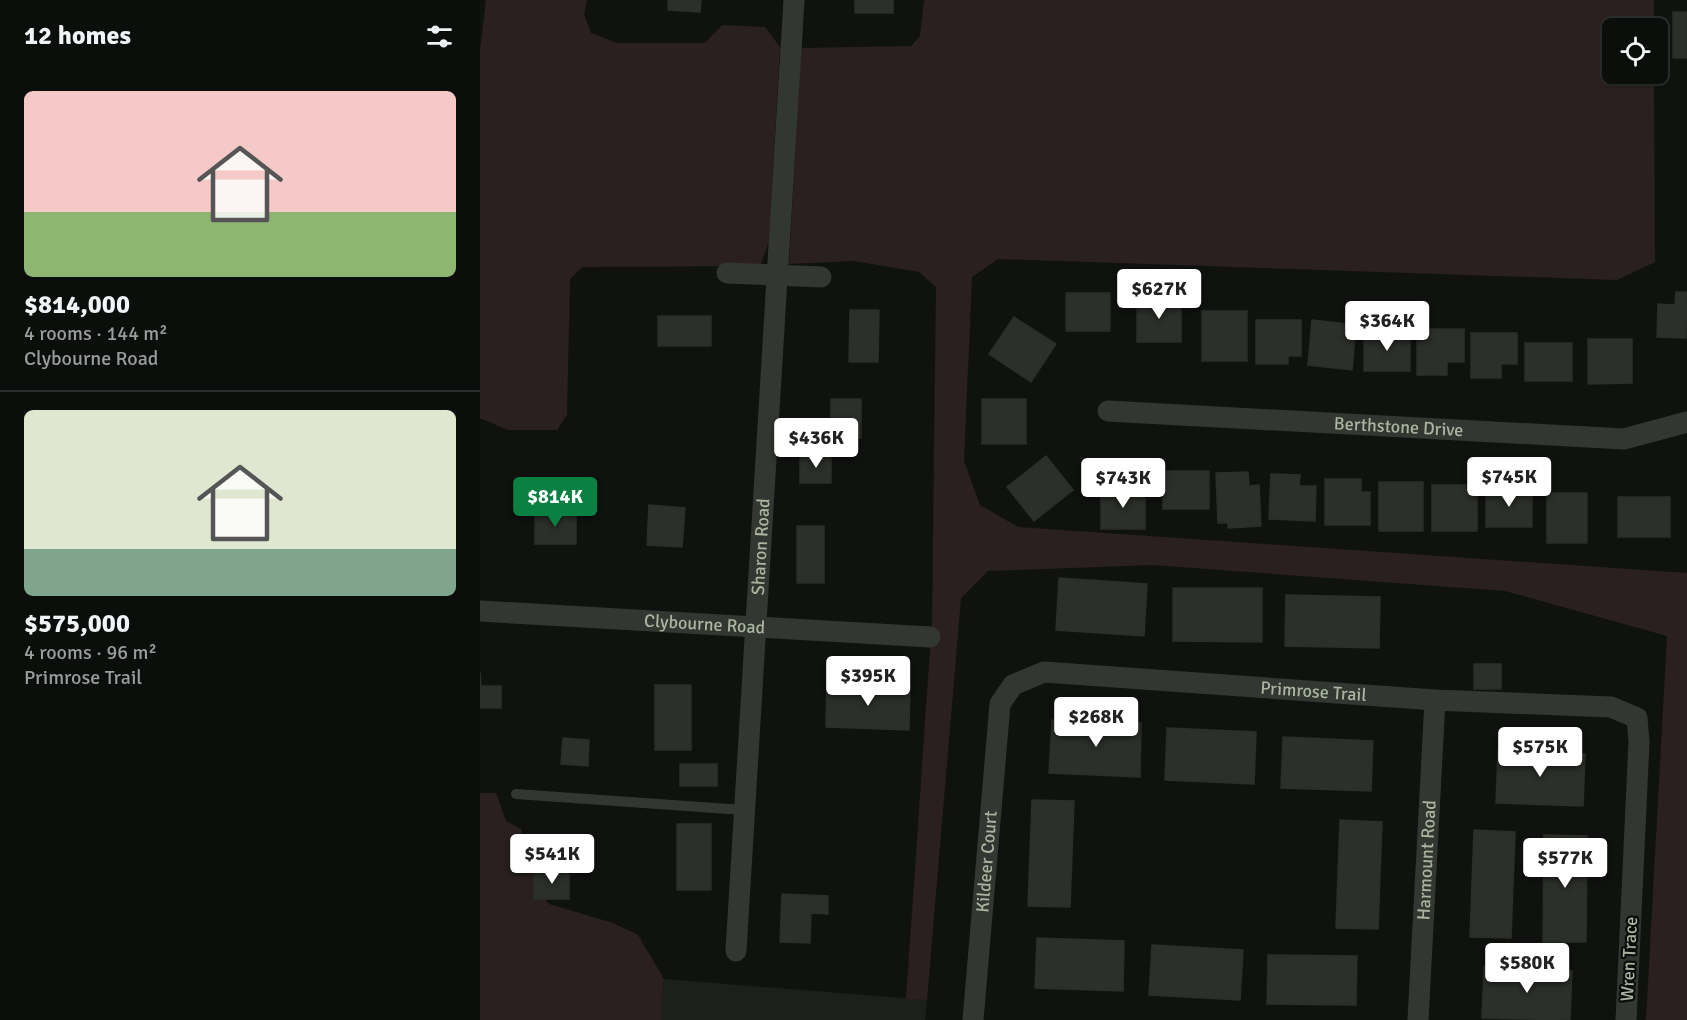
<!DOCTYPE html>
<html lang="en">
<head>
<meta charset="utf-8">
<style>
  body { margin:0; font-family:Signika,sans-serif; background:#1a1c1a; color:#f1f3f6; height:100vh; display:flex; flex-direction:column; font-size:22px; white-space:nowrap }
  * { box-sizing:border-box; margin:0 }
  p { font-size:20px; color:#9a9c9d }
  .icon { flex:none; width:33px; height:33px; fill:none; stroke:currentColor; stroke-width:2; stroke-linecap:round; stroke-linejoin:round }
  .map { position:relative; flex:1; overflow:hidden }
  .drawer { display:flex; flex-direction:column; background:#0c0e0c; width:480px }
  .drawer>* { flex:none }
  .tools { position:absolute; left:1122px; top:18px; display:grid; gap:12px }
  .tools a { display:grid; place-items:center; width:66px; height:66px; border-radius:9px; background:#0c0e0c; box-shadow:0 2px 4px #0004,0 0 0 2px #2c2e2d; font-size:30px }
  .price { position:absolute; translate:-50% -51px; padding:0 14px; border-radius:6px; background:#fff; color:#222; font-size:20px; line-height:39px; filter:drop-shadow(0 2px 3px #0008) }
  .price::after { content:''; position:absolute; left:50%; top:36px; width:18px; height:14px; margin-left:-9px; background:inherit; clip-path:polygon(0 0,100% 0,50% 100%) }
  .price.active { background:#0b8043; color:#fff }
  ul { padding:0; list-style:none }
  li { display:grid; align-content:center; gap:12px; height:318px; padding:0 24px }
  li+li { border-top:2px solid #2c2e2d }
  li span { display:grid; place-items:center; height:186px; border-radius:9px; color:#555 }
  li>.icon { margin-inline-start:auto }
  span .icon { width:108px; height:108px; fill:#fffc; stroke-width:1 }
  li b { font-size:26px }
  h2 { display:flex; justify-content:space-between; align-items:center; height:72px; padding:0 24px; font-size:26px }
  main { display:flex; flex:1; min-height:0 }
  .map>svg:first-child { display:block }
</style>
</head>
<body>
<main>
<section class="drawer">
<h2>12 homes<svg class="icon" aria-label="filters" viewBox="0 0 24 24"><path d="M4 7h16M4 17h16"/><circle cx="9" cy="7" r="2"/><circle cx="15" cy="17" r="2"/></svg></h2>
<ul>
<li><span style="background:linear-gradient(#f6c9c9 65%,#8fb573 0)"><svg class="icon" aria-label="home" viewBox="0 0 24 24"><path d="M3 11l9-7 9 7M6 9v11h12V9"/></svg></span><div><b>$814,000</b><p>4 rooms · 144 m²</p><p>Clybourne Road</p></div></li>
<li><span style="background:linear-gradient(#dfe7d0 75%,#7fa58c 0)"><svg class="icon" aria-label="home" viewBox="0 0 24 24"><path d="M3 11l9-7 9 7M6 9v11h12V9"/></svg></span><div><b>$575,000</b><p>4 rooms · 96 m²</p><p>Primrose Trail</p></div></li>
</ul>
</section>
<div class="map">
<svg width="1207" height="1020" viewBox="0 0 1207 1020">
  <rect width="100%" height="100%" fill="#101210"/>
  <path fill="#1d1f1c" d="M184,979L447,1000L445,1020H181Z"/>
  <g fill="#2a2020">
    <path d="M6,0H107L104,14L111,33L137,43H225L242,25L285,27L300,47L289,241L280,266L102,267L90,279L87,415L77,430H28L0,418V50Z"/>
    <path d="M444,0H1174V28H1132V74H1174L1175,262L1137,280L518,259L492,277L484,461L500,505L538,527L1207,573V1020H1166L1187,636L1025,591L673,565L508,571L481,598L447,1000L426,999L452,621L456,287L439,272L374,261L309,264L321,48L431,46L440,36Z"/>
    <path d="M0,793H16L26,821L41,829L57,890L69,904L133,923L158,935L184,979L181,1020H0Z"/>
  </g>
  <g fill="#2c2f2a" stroke="#2b2e2a" stroke-width="1.5">
    <path d="M188,0H221L220,12L188,10Z"/>
    <rect x="375" y="0" width="38" height="13"/>
    <rect x="1193" y="12" width="14" height="46"/>
    <path d="M1196,292H1207L1206,338L1177,337L1178,304L1195,305Z"/>
    <rect x="586" y="293" width="44" height="38"/>
    <rect x="657" y="298" width="44" height="44"/>
    <path d="M370,310H399L398,362H369Z"/>
    <rect x="722" y="311" width="45" height="50"/>
    <rect x="178" y="316" width="53" height="30"/>
    <path d="M534,317L576,344L551,382L509,354Z"/>
    <path d="M776,320H821V356H808V364H776Z"/>
    <path d="M832,320L876,325L872,370L828,365Z"/>
    <path d="M937,329H984V362H967V375H937Z"/>
    <rect x="884" y="333" width="46" height="38"/>
    <path d="M991,333H1037V364H1021V378H991Z"/>
    <path d="M1108,339H1152V383L1108,384Z"/>
    <rect x="1045" y="343" width="47" height="38"/>
    <rect x="351" y="399" width="30" height="39"/>
    <rect x="502" y="399" width="44" height="45"/>
    <rect x="320" y="455" width="31" height="28"/>
    <path d="M566,456L593,490L554,521L527,487Z"/>
    <rect x="683" y="471" width="46" height="38"/>
    <path d="M768,472L769,486L779,485L781,526L748,528V523H738L736,473Z"/>
    <path d="M791,474L820,475L819,486H836L835,521L789,519Z"/>
    <path d="M845,479H881V492H890V525H845Z"/>
    <rect x="899" y="482" width="44" height="49"/>
    <rect x="952" y="485" width="45" height="46"/>
    <rect x="1006" y="488" width="46" height="39"/>
    <rect x="621" y="489" width="44" height="40"/>
    <rect x="1067" y="493" width="40" height="50"/>
    <rect x="1138" y="497" width="52" height="40"/>
    <path d="M169,505L205,508L202,547L167,545Z"/>
    <rect x="55" y="512" width="41" height="32"/>
    <rect x="317" y="526" width="27" height="57"/>
    <path d="M579,578L667,584L664,636L576,630Z"/>
    <path d="M693,588H782V642L693,641Z"/>
    <path d="M806,595L900,597L899,648L805,646Z"/>
    <rect x="994" y="664" width="27" height="25"/>
    <path d="M0,672L1,686H21V708H0Z"/>
    <path d="M347,683L430,686L429,730L346,727Z"/>
    <rect x="175" y="685" width="36" height="65"/>
    <path d="M572,720L661,723L660,777L569,773Z"/>
    <path d="M687,728L776,732L774,784L685,780Z"/>
    <path d="M803,737L893,741L891,791L801,788Z"/>
    <path d="M83,738L109,740L108,766L81,764Z"/>
    <path d="M1018,751L1105,754L1103,806L1016,803Z"/>
    <rect x="200" y="764" width="37" height="22"/>
    <path d="M552,800L594,801L590,907L548,906Z"/>
    <path d="M860,820L902,822L898,929L856,928Z"/>
    <rect x="197" y="824" width="34" height="66"/>
    <path d="M994,830L1035,832L1031,938L990,937Z"/>
    <path d="M1064,835L1107,836L1106,942H1063Z"/>
    <rect x="54" y="870" width="35" height="29"/>
    <path d="M302,894L348,896V914L331,913L330,943L300,942Z"/>
    <path d="M557,938L644,941L643,991L555,988Z"/>
    <path d="M672,945L763,950L760,1000L669,995Z"/>
    <path d="M788,955L877,956L876,1005L787,1004Z"/>
    <path d="M1004,966L1092,971L1090,1020L1002,1018Z"/>
  </g>
  <g fill="none" stroke-linecap="round" stroke-linejoin="round">
    <path stroke="#333731" stroke-width="10" d="M36,794L263,810"/>
    <g stroke="#333731" stroke-width="21">
      <path d="M247,273L341,277"/>
      <path id="s1" d="M628,411L1144,439L1207,422"/>
      <path id="s2" d="M0,611L450,637"/>
      <path id="s3" d="M256,951L314,0"/>
      <path id="s4" d="M493,1020L520,704L533,685L564,672L955,700L1131,707L1157,718L1159,742L1146,1020"/>
      <path id="s5" d="M938,1020L955,700"/>
    </g>
  </g>
  <g text-anchor="middle" stroke-width="4.5" stroke-linejoin="round" paint-order="stroke">
    <g font-size="18" fill="#aab4a0" stroke="#0b0d0b">
      <text dy="6" stroke="none"><textPath href="#s1" startOffset="291">Berthstone Drive</textPath></text>
      <text dy="6" stroke="none"><textPath href="#s3" startOffset="405">Sharon Road</textPath></text>
      <text dy="6" stroke="none"><textPath href="#s2" startOffset="225">Clybourne Road</textPath></text>
      <text dy="6" stroke="none"><textPath href="#s4" startOffset="644">Primrose Trail</textPath></text>
      <text dy="6" stroke="none"><textPath href="#s5" startOffset="160">Harmount Road</textPath></text>
      <text dy="6" stroke="none"><textPath href="#s4" startOffset="159">Kildeer Court</textPath></text>
      <text transform="translate(1149 959) rotate(-87)" y="6">Wren Trace</text>
    </g>
  </g>
</svg>
<div class="tools">
<a><svg class="icon" aria-label="locate" viewBox="0 0 24 24"><circle cx="12" cy="12" r="6"/><path d="M12 2v4M12 18v4M2 12h4M18 12h4"/></svg></a>
</div>
<b class="price" style="left:679px;top:320px">$627K</b>
<b class="price" style="left:907px;top:352px">$364K</b>
<b class="price" style="left:336px;top:469px">$436K</b>
<b class="price" style="left:1029px;top:508px">$745K</b>
<b class="price" style="left:643px;top:509px">$743K</b>
<b class="price active" style="left:75px;top:528px">$814K</b>
<b class="price" style="left:388px;top:707px">$395K</b>
<b class="price" style="left:616px;top:748px">$268K</b>
<b class="price" style="left:1060px;top:778px">$575K</b>
<b class="price" style="left:72px;top:885px">$541K</b>
<b class="price" style="left:1085px;top:889px">$577K</b>
<b class="price" style="left:1047px;top:994px">$580K</b>
</div>
</main>
</body>
</html>
